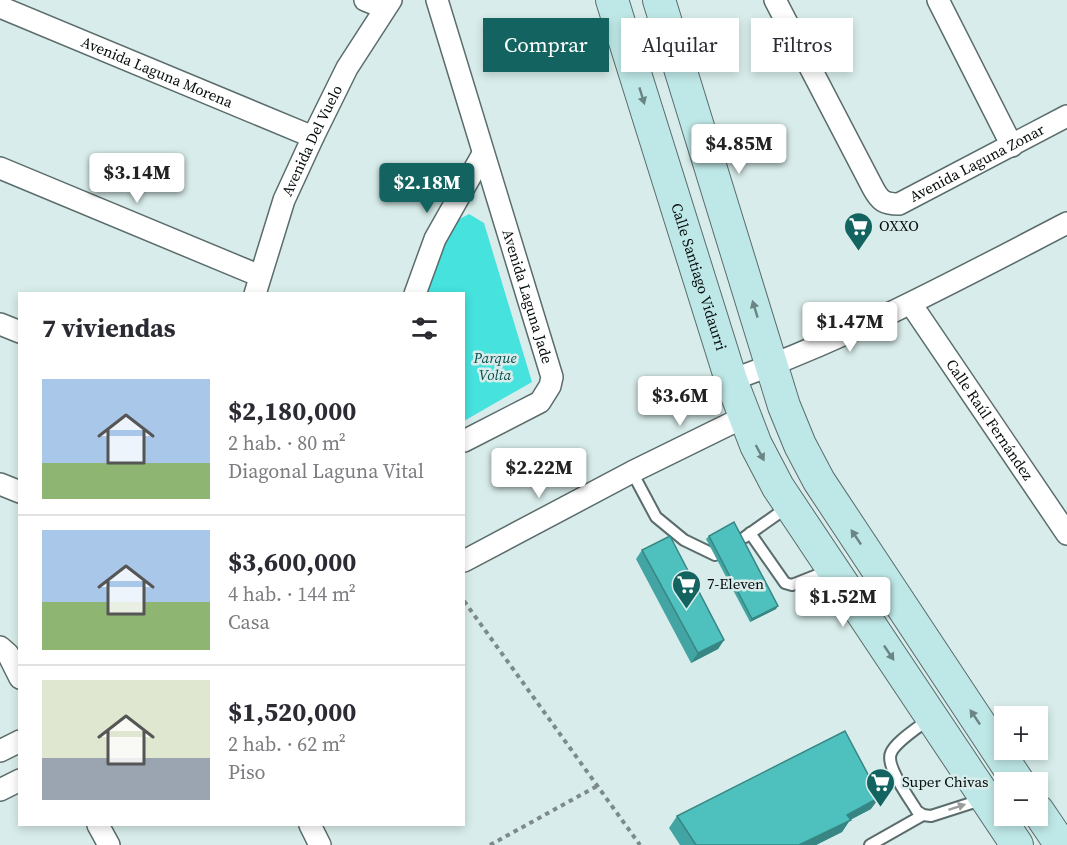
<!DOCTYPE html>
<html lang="es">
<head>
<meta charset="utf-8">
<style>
  body { margin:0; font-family:"Source Serif 4",serif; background:#f7f7f7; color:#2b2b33; height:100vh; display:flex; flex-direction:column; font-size:22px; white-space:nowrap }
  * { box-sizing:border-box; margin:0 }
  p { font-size:20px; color:#7c7c81 }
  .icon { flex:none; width:33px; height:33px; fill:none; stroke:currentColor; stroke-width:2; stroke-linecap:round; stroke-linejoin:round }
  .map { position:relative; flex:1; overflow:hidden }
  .sheet { position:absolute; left:18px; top:292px; width:447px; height:534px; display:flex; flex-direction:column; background:#fff; border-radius:0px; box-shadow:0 3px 9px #0003 }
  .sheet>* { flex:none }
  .hud { position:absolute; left:483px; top:18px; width:494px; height:54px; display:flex; gap:12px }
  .controls { position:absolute; left:994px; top:706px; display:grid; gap:12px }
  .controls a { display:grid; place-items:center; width:54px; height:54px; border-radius:0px; background:#fff; box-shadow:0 3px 9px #0003; font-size:30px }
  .price { position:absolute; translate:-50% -51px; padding:0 14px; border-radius:6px; background:#fff; color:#222; font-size:20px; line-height:39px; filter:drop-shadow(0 2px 3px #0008) }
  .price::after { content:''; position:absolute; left:50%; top:36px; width:18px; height:14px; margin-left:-9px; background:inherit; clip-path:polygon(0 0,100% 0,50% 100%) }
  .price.on { background:#136360; color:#fff }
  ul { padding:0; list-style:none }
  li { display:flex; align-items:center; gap:18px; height:150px; padding:0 24px }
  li+li { border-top:2px solid #e1e1e2 }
  li span { display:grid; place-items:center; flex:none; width:168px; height:120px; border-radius:0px; color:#555 }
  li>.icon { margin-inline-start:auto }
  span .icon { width:72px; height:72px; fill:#fffc; stroke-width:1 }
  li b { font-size:26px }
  h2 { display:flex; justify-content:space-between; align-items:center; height:72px; padding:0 24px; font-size:26px }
  .chip { padding:0 21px; border-radius:0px; background:#fff; box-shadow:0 3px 9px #0003; font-size:21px; line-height:54px }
  .chip.on { background:#136360; color:#fff }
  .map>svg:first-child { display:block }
</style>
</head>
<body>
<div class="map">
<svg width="1067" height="845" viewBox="0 0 1067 845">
  <rect width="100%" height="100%" fill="#d8edeb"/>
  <path fill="#45e2de" d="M469,214L484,223L532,382L464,421V294H427L452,223Z"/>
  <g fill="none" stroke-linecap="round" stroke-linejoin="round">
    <defs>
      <g id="service">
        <path d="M632,472L656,517L684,540L715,555"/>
        <path d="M750,533L785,583L792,585L830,570"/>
        <path d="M745,537L789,506"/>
        <path d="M929,719C919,727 895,742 891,753C885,766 910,799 917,811L923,815L931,816L984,799"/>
        <path d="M870,845L923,815"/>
      </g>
      <g id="minor">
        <path d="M365,0L385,8"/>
        <path id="s1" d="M437,0L552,377L550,386L540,402L464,441"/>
        <path id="s2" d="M775,0L873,188C880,201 884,204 899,204L1067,116"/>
        <path d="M938,0L1012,146"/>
        <path id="s3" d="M0,7L313,137"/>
        <path d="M0,168L260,276"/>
        <path id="s4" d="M255,294L284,200L313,137L347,68L391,0"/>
        <path d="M415,294L435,239L483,154"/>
        <path id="s5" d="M911,304L1067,534"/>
        <path d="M0,324L20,332"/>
        <path d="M731,380C848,339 957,280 1067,223"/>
        <path d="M0,484L20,492"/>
        <path d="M464,561L632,472L744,417"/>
        <path d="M0,647L8,654L20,678"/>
        <path d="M0,751L20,741"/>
        <path d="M0,790L20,780"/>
        <path d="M98,825L109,845"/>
        <path d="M310,825L320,845"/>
      </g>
      <g id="secondary">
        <path id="s6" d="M612,0L731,380L756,445L778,487L1017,845"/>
        <path d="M659,0L784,406L800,445L819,481L1019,783"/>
        <path d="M1038,811L1061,845"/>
      </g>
    </defs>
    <use href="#service" stroke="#5a6c6b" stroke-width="14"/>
    <use href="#minor" stroke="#5a6c6b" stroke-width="24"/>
    <use href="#secondary" stroke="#5a6c6b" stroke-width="34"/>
    <g stroke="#7c8b89" stroke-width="4" stroke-dasharray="4.5 4.5" stroke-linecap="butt">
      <path d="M464,601L640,845"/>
      <path d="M490,845L599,785"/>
    </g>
    <use href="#service" stroke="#fff" stroke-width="10"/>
    <use href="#minor" stroke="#fff" stroke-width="21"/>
    <use href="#secondary" stroke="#bee8e7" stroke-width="32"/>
  </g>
  <g fill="#43a5a3">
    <path d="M709,536L776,609L750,622L706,539Z"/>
    <path d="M642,550L724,640L718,649L691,663L636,559Z"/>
    <path d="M871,809L850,820L842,832L816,845H680L669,828L677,816Z"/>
  </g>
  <g fill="#378684">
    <path d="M778,606L776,609L750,622L752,619Z"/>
    <path d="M724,640L718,649L691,663L698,653Z"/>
    <path d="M880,797L871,809L850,820L842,832L816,845H799L847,815Z"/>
  </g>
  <g fill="#4ec0bd" stroke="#378684" stroke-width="1.5">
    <path d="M734,522L778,606L752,619L709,536Z"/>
    <path d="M670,536L724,640L698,653L642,550Z"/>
    <path d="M845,731L880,797L847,815L851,820L799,845H696L677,816Z"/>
  </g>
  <defs><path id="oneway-solid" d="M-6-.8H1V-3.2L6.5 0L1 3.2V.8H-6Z" transform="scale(1.5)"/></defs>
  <g fill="#6b8584">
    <use href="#oneway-solid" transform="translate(642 96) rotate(73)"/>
    <use href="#oneway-solid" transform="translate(755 309) rotate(-107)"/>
    <use href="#oneway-solid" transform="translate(760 453) rotate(62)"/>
    <use href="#oneway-solid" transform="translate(856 537) rotate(-124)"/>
    <use href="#oneway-solid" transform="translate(889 653) rotate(56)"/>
    <use href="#oneway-solid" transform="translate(975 717) rotate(-124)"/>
  </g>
  <use fill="#9b9e9e" href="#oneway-solid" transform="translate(957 807) rotate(-18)"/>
  <defs>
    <symbol id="supermarket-pin" viewBox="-11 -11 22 30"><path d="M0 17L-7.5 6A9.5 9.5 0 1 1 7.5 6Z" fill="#136360" stroke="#d8edeb"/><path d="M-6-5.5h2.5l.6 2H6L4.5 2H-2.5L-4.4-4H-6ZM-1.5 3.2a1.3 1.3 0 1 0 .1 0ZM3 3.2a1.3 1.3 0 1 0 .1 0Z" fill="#fff"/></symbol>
  </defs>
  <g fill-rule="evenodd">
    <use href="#supermarket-pin" x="842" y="210" width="33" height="45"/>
    <use href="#supermarket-pin" x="670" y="568" width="33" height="45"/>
    <use href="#supermarket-pin" x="864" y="766" width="33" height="45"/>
  </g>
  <g text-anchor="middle" stroke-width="5" stroke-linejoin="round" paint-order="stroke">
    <g font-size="15" fill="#060d0c" stroke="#d8edeb">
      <text dy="5" stroke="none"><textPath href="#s3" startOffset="170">Avenida Laguna Morena</textPath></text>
      <text dy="5" stroke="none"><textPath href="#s4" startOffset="164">Avenida Del Vuelo</textPath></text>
      <text dy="5" stroke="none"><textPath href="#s2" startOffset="333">Avenida Laguna Zonar</textPath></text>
      <text dy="5" stroke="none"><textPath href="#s6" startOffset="290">Calle Santiago Vidaurri</textPath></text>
      <text dy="5" stroke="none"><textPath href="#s1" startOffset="310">Avenida Laguna Jade</textPath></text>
      <text dy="5" stroke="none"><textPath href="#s5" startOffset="140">Calle Raúl Fernández</textPath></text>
    </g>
    <g font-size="15" fill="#060d0c" stroke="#d8edeb" text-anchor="start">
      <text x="879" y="231">OXXO</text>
      <text x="707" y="589">7-Eleven</text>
      <text x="902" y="787">Super Chivas</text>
    </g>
    <g font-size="15" font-style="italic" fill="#0b504f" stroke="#d8edeb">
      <text x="495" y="363">Parque<tspan x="495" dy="17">Volta</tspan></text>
    </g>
  </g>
</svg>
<div class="controls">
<a>+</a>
<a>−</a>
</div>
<b class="price" style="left:739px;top:175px">$4.85M</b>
<b class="price" style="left:137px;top:204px">$3.14M</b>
<b class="price on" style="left:427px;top:214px">$2.18M</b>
<b class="price" style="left:850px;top:353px">$1.47M</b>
<b class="price" style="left:680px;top:427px">$3.6M</b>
<b class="price" style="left:539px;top:499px">$2.22M</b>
<b class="price" style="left:843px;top:628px">$1.52M</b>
<div class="hud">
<a class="chip on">Comprar</a>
<a class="chip">Alquilar</a>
<a class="chip">Filtros</a>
</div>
<section class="sheet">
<h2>7 viviendas<svg class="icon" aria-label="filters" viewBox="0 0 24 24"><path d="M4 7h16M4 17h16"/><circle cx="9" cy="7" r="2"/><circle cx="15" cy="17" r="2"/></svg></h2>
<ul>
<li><span style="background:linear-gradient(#a9c7e8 70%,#8fb573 0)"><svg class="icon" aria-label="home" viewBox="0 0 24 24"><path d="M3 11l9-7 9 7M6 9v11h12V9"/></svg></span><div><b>$2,180,000</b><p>2 hab. · 80 m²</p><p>Diagonal Laguna Vital</p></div></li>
<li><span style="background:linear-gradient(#a9c7e8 60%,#8fb573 0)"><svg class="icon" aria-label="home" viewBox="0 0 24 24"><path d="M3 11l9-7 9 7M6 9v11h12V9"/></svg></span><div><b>$3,600,000</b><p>4 hab. · 144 m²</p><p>Casa</p></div></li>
<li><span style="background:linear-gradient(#dfe7d0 65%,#9aa5b1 0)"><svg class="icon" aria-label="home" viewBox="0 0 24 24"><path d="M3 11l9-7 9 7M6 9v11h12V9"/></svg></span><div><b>$1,520,000</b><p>2 hab. · 62 m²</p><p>Piso</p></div></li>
</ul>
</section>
</div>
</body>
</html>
